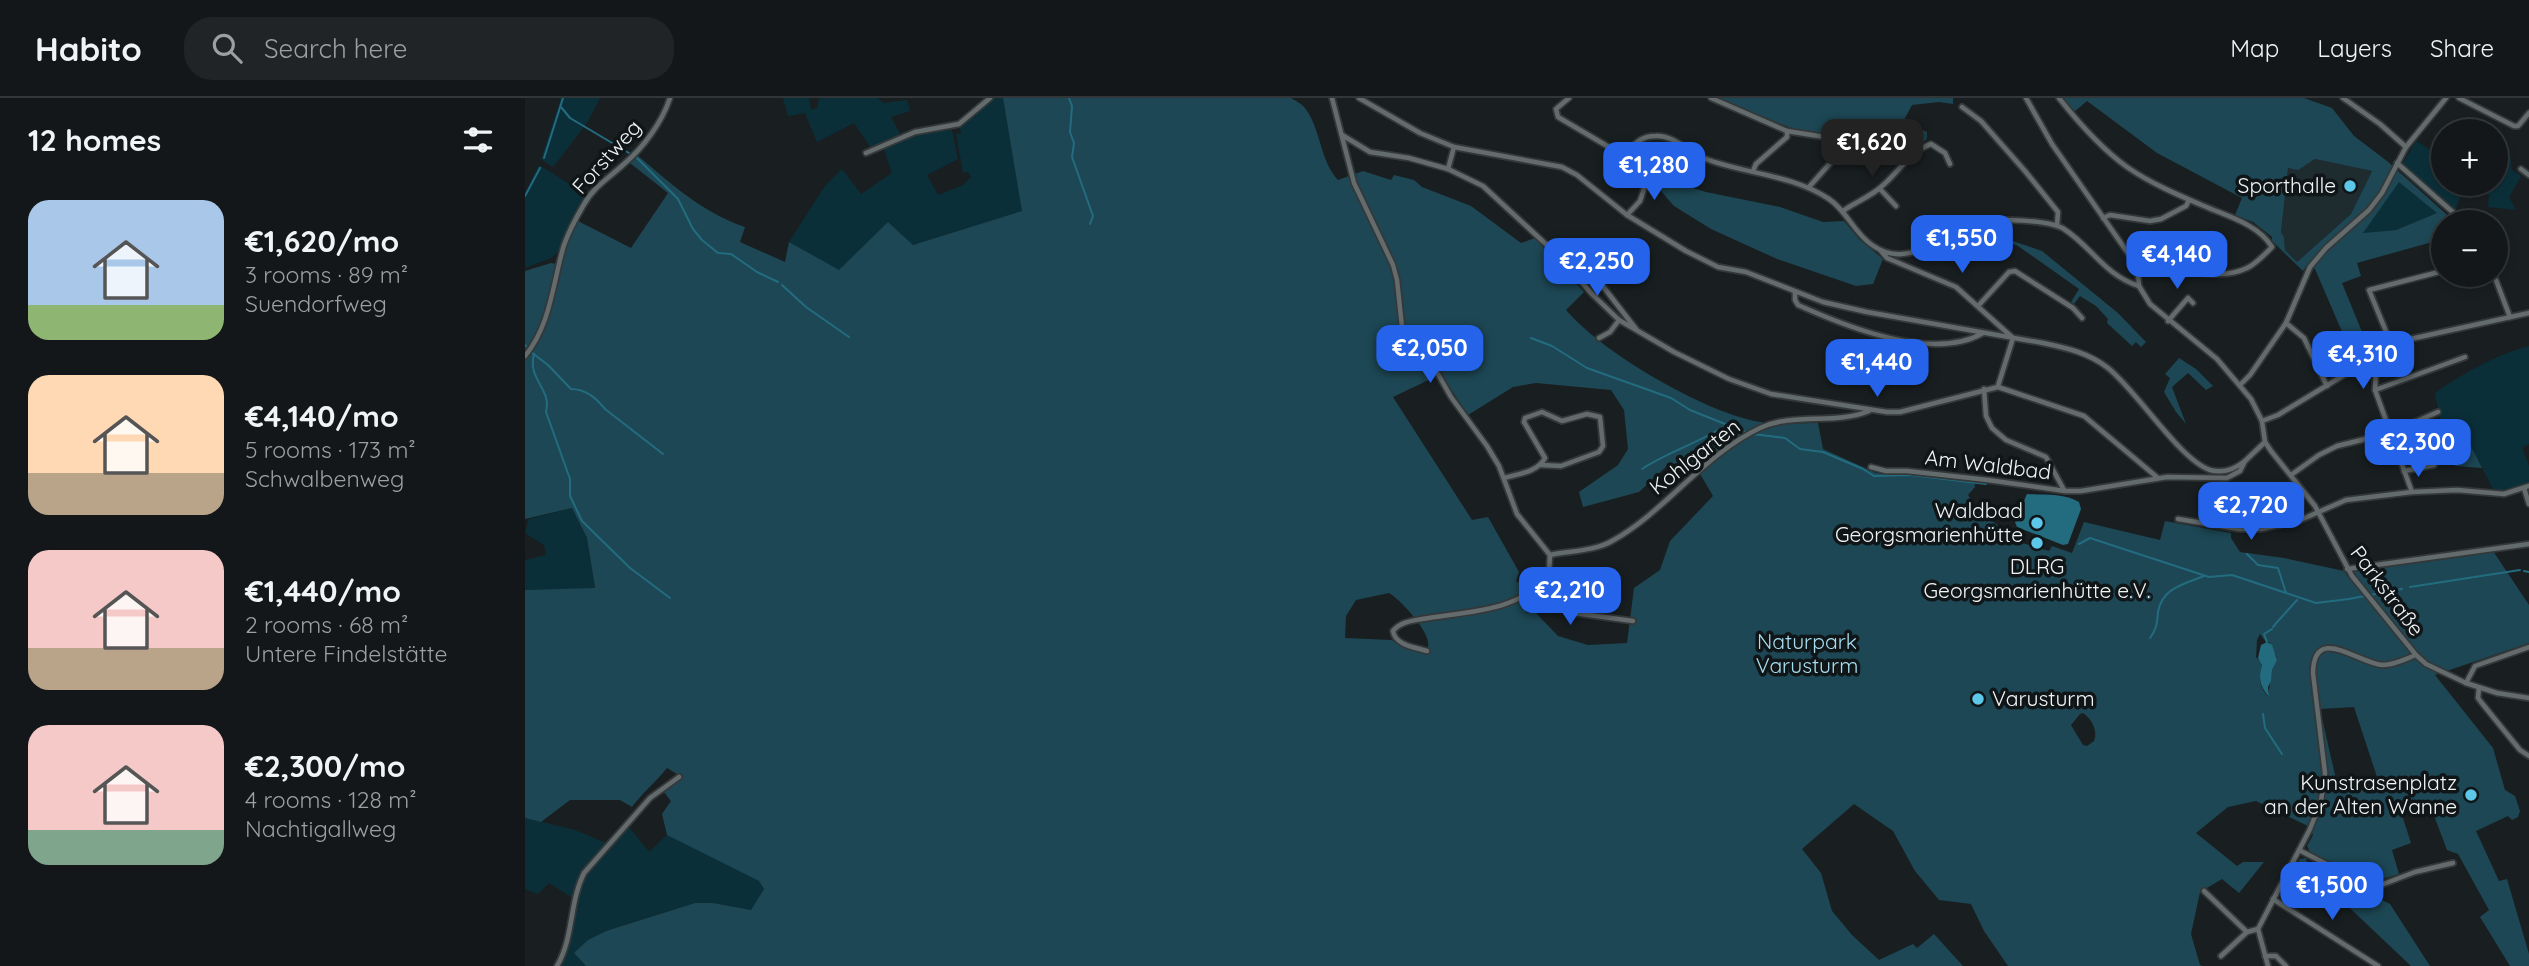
<!DOCTYPE html>
<html lang="en">
<head>
<meta charset="utf-8">
<style>
  body { margin:0; font-family:Quicksand,sans-serif; background:#202426; color:#f1f3f6; height:100vh; display:flex; flex-direction:column; font-size:26px; white-space:nowrap }
  * { box-sizing:border-box; margin:0 }
  p { font-size:23px; color:#9d9fa2 }
  .icon { flex:none; width:38px; height:38px; fill:none; stroke:currentColor; stroke-width:2; stroke-linecap:round; stroke-linejoin:round }
  .map { position:relative; flex:1; overflow:hidden }
  .sheet { display:flex; flex-direction:column; background:#131719; width:525px }
  .sheet>* { flex:none }
  .buttons { position:absolute; left:1906px; top:21px; display:grid; gap:14px }
  .buttons a { display:grid; place-items:center; width:77px; height:77px; border-radius:50%; background:#131719; box-shadow:0 4px 10px #0003,0 0 0 2px #323638; font-size:35px }
  .price { position:absolute; translate:-50% -60px; padding:0 16px; border-radius:14px; background:#2563eb; color:#fff; font-size:23px; line-height:46px; filter:drop-shadow(0 2px 4px #0008) }
  .price::after { content:''; position:absolute; left:50%; top:42px; width:21px; height:16px; margin-left:-10px; background:inherit; clip-path:polygon(0 0,100% 0,50% 100%) }
  .price.active { background:#222; color:#fff }
  ul { padding:0; list-style:none }
  li { display:flex; align-items:center; gap:21px; height:175px; padding:0 28px }
  li span { display:grid; place-items:center; flex:none; width:196px; height:140px; border-radius:21px; color:#555 }
  li>.icon { margin-inline-start:auto }
  span .icon { width:84px; height:84px; fill:#fffc; stroke-width:1 }
  li b { font-size:30px }
  h2 { display:flex; justify-content:space-between; align-items:center; height:84px; padding:0 28px; font-size:30px }
  header { display:flex; align-items:center; gap:42px; box-sizing:border-box; height:98px; padding:0 35px; background:#131719; border-bottom:2px solid #323638 }
  header strong { font-size:33px }
  nav { display:flex; gap:38px; margin-inline-start:auto; font-size:24px }
  .search { width:490px; height:63px; background:#202426; display:flex; align-items:center; gap:18px; box-sizing:border-box; padding:0 24px; border-radius:28px; color:#9d9fa2; font-size:26px }
  main { display:flex; flex:1; min-height:0 }
  .map>svg:first-child { display:block }
</style>
</head>
<body>
<header>
<strong>Habito</strong>
<div class="search"><svg class="icon" aria-label="search" viewBox="0 0 24 24"><circle cx="10" cy="10" r="6"/><path d="M15 15l6 6"/></svg>Search here</div>
<nav><a>Map</a><a>Layers</a><a>Share</a></nav>
</header>
<main>
<section class="sheet">
<h2>12 homes<svg class="icon" aria-label="filters" viewBox="0 0 24 24"><path d="M4 7h16M4 17h16"/><circle cx="9" cy="7" r="2"/><circle cx="15" cy="17" r="2"/></svg></h2>
<ul>
<li><span style="background:linear-gradient(#a9c7e8 75%,#8fb573 0)"><svg class="icon" aria-label="home" viewBox="0 0 24 24"><path d="M3 11l9-7 9 7M6 9v11h12V9"/></svg></span><div><b>€1,620/mo</b><p>3 rooms · 89 m²</p><p>Suendorfweg</p></div></li>
<li><span style="background:linear-gradient(#ffd9b3 70%,#b9a48a 0)"><svg class="icon" aria-label="home" viewBox="0 0 24 24"><path d="M3 11l9-7 9 7M6 9v11h12V9"/></svg></span><div><b>€4,140/mo</b><p>5 rooms · 173 m²</p><p>Schwalbenweg</p></div></li>
<li><span style="background:linear-gradient(#f6c9c9 70%,#b9a48a 0)"><svg class="icon" aria-label="home" viewBox="0 0 24 24"><path d="M3 11l9-7 9 7M6 9v11h12V9"/></svg></span><div><b>€1,440/mo</b><p>2 rooms · 68 m²</p><p>Untere Findelstätte</p></div></li>
<li><span style="background:linear-gradient(#f6c9c9 75%,#7fa58c 0)"><svg class="icon" aria-label="home" viewBox="0 0 24 24"><path d="M3 11l9-7 9 7M6 9v11h12V9"/></svg></span><div><b>€2,300/mo</b><p>4 rooms · 128 m²</p><p>Nachtigallweg</p></div></li>
</ul>
</section>
<div class="map">
<svg width="2004" height="868" viewBox="0 0 2004 868">
  <rect width="100%" height="100%" fill="#191f21"/>
  <path fill="#1e2b2f" d="M1790,61L1847,73L1826,116L1772,164L1760,152L1759,139L1756,134L1763,70L1773,71Z"/>
  <g fill="#0b2f39">
    <path d="M36,0H75L62,25L28,69L16,61Z"/>
    <path d="M258,0H284L286,12L292,10L294,0H352L359,5L382,2L385,13L366,19L376,38L347,51L329,25L292,44L280,15L263,18Z"/>
    <path d="M470,0H478L498,113L388,147L363,124L314,173L264,144L300,88L317,71L336,96L367,75L358,49L390,35L427,32L433,61L402,77L413,97L438,87L446,79L443,74L438,75L431,36L436,35L435,29Z"/>
    <path d="M1891,43L1911,55L1918,47V86H1970L1971,51L1985,57L1987,72L1996,78L1984,99L1991,112L1963,109L1964,97L1939,91L1930,112L1878,65Z"/>
    <path d="M14,67L60,96L35,152L26,160L0,170V95Z"/>
    <path d="M1874,83L1913,115L1871,132L1837,135Z"/>
    <path d="M2004,248V346L1997,350L2004,368V385L1970,395L1939,334L1918,338L1910,295C1938,275 1971,257 2004,248Z"/>
    <path d="M47,410L62,440L70,491L0,492V462L21,457L19,447L0,435L4,421Z"/>
    <path d="M0,720L50,732L81,745L57,774L49,801L24,785L13,796L0,791Z"/>
    <path d="M104,729L124,754L142,737L234,783L239,791L226,812L188,805H170L81,833L63,842L50,856L61,868H34C51,840 45,807 59,778C69,760 90,743 104,729Z"/>
  </g>
  <g fill="#1d4754" fill-rule="evenodd">
    <path d="M478,0H766C771,3 777,6 780,10C796,31 795,63 813,82L838,73L866,82L869,77L889,82L897,89L946,108L996,145L1010,140L1059,194L1041,212C1076,253 1165,305 1218,320C1242,328 1268,325 1293,325L1298,351L1351,375L1382,378L1385,374L1449,382L1450,389L1443,397L1456,417L1461,418L1494,444L1524,453L1527,448L1547,455L1559,424L1635,442L1640,423L1706,435V440L1715,454L1759,460L1819,473L1823,479L1829,476V472L1968,453L2004,507V545L1910,577L1968,650L1980,692L1990,698L1995,713L1993,719L1987,722L1983,718L1951,733L1974,783L1982,781L2004,856V868H1985L1955,819L1964,812L1933,756L1922,752L1905,707L1877,717L1886,745L1867,752L1874,776L1847,784L1785,754L1782,748L1788,737L1783,728L1731,703L1703,709L1671,735L1712,768L1718,764H1739L1714,795L1697,781L1675,794L1666,836L1675,867L1678,868H1483L1459,833L1446,806L1414,802L1390,773L1368,733L1329,706L1277,751L1296,775L1307,813L1327,837L1354,862L1388,846L1392,850L1409,836L1438,868H61L49,855L63,842L81,833L170,805H188L226,812L239,791L234,783L142,737L137,716L146,703L138,693L157,679L142,670C130,685 118,694 107,709L95,702H45L16,724L0,720V492L70,490L62,440L47,410L0,421V173L26,165L37,167L40,151L53,123L106,150L143,95L105,65L112,57C145,85 178,115 220,129L215,144L260,164L264,144L314,172L363,124L388,147L497,113ZM916,276L943,317L988,289L1011,285L1086,292L1099,312L1103,351L1093,367L1054,394L1058,409L1114,394L1145,365L1163,381L1174,374L1188,398L1145,443L1135,472L1109,490L1102,545L1063,547L1033,538L1009,513L1002,515L993,500L1005,492L991,483L994,474L963,419L947,422L868,299ZM864,495C875,501 902,531 903,544C904,548 902,552 902,555L872,546L867,542L820,540L821,518L831,502ZM1735,536L1741,544H1744L1752,560L1747,572L1743,599C1732,584 1735,582 1737,565L1731,559L1732,542ZM1829,609L1853,682L1812,686L1795,611ZM1558,615C1567,621 1573,633 1569,643L1562,648L1558,647L1546,627L1555,616Z"/>
    <path d="M1190,0H1428V6L1414,4L1387,7L1379,22L1402,34V41L1384,56L1327,41L1266,30Z"/>
    <path d="M1537,0H1779L1807,10L1829,38L1862,63L1930,124H1918V141L1832,165L1836,178L1817,185L1846,256L1831,266L1790,171L1782,167L1778,173L1747,143V139L1728,124L1710,117L1717,100L1632,55L1562,3L1549,14ZM1790,61L1847,73L1826,116L1772,164L1760,152L1759,139L1756,134L1763,70L1773,72ZM1874,84L1912,115L1871,132L1838,135Z"/>
    <path d="M1135,58L1137,71L1154,86L1181,94L1255,109L1298,124L1319,123L1334,141L1358,161L1348,186L1331,188L1252,161L1186,131L1149,108L1135,92L1127,68Z"/>
    <path d="M1482,141L1517,153L1593,215L1621,244L1616,249L1611,244L1607,248L1582,225L1583,221L1571,208L1555,198L1549,206L1546,204L1554,191L1493,148L1480,143Z"/>
    <path d="M1654,260L1671,271L1688,288L1681,292L1663,275L1647,289L1661,326L1651,314L1639,294L1645,280L1640,276Z"/>
    <path d="M1939,334L1957,370L1930,368L1918,338Z"/>
    <path d="M1782,760L1781,763L1865,806L1905,868H1886L1810,796L1767,776L1775,761Z"/>
  </g>
  <g fill="#236c80">
    <path d="M1502,396C1518,397 1540,395 1554,404L1556,411L1543,446L1538,447L1492,429L1490,424Z"/>
    <path d="M1742,544L1747,547L1752,562L1747,572L1746,583L1743,589L1744,599C1735,588 1733,581 1737,567L1733,560L1736,547Z"/>
  </g>
  <g fill="none" stroke-linecap="round" stroke-linejoin="round">
    <g stroke="#236c80" stroke-width="2">
      <path d="M544,0L547,8L545,34L549,45L547,59L568,118L565,126"/>
      <path d="M36,9L45,20L104,55"/>
      <path d="M111,59L153,101L168,131L177,142L193,155L206,156L232,174L253,184"/>
      <path d="M19,60L38,0"/>
      <path d="M0,98L15,70"/>
      <path d="M257,187L281,209L324,239"/>
      <path d="M1006,240L1027,248L1062,270L1146,300L1165,312L1220,334"/>
      <path d="M0,247L1,248"/>
      <path d="M6,254L23,267L46,291C61,291 71,300 80,311L138,356"/>
      <path d="M9,256C2,282 27,290 21,314L45,381V398L57,423L105,470L145,500"/>
      <path d="M1228,336L1260,340L1275,351L1298,354L1338,371L1349,378L1386,377L1461,386"/>
      <path d="M1117,371C1141,355 1168,347 1193,332"/>
      <path d="M1554,446L1565,440L1684,479L1707,477L1791,505L1824,501L1877,491"/>
      <path d="M1722,456L1733,467L1753,470L1761,495"/>
      <path d="M1999,473L2004,474"/>
      <path d="M1885,489L1995,472"/>
      <path d="M1754,522L1772,502"/>
      <path d="M1748,529L1753,523"/>
      <path d="M1625,540C1632,531 1632,524 1633,514C1637,490 1659,486 1679,478"/>
      <path d="M1742,544L1739,536L1747,531"/>
      <path d="M1738,616L1740,630L1757,656"/>
    </g>
    <defs>
      <g id="minor">
        <path d="M807,0L829,85L868,167L872,182L877,229L881,238L904,260L926,299L962,348L974,368L992,416L1025,457L1024,475L1032,498L1042,514L1108,523"/>
        <path d="M834,0L895,35L929,49L1037,69L1052,77L1102,117L1161,153L1193,169L1221,174L1298,204L1342,214L1518,245C1542,250 1564,255 1583,270C1612,293 1655,362 1685,372C1699,376 1710,371 1720,363"/>
        <path d="M1044,0L1031,11L1033,19L1099,58H1106"/>
        <path d="M1186,0L1262,33L1325,43L1386,59"/>
        <path d="M1501,0L1527,46L1605,158L1613,175L1614,188L1625,206L1692,261L1726,301L1737,323L1740,344L1746,353L1790,408L1827,478L1891,557L1901,566L1941,585L1972,595L2004,600"/>
        <path d="M1534,0C1553,24 1577,51 1602,69C1625,85 1653,97 1679,108C1702,118 1733,126 1747,149C1740,156 1731,166 1722,170C1689,186 1649,164 1613,175"/>
        <path d="M1818,0L1855,26L1881,49"/>
        <path d="M1934,0L1989,28H1993L2004,15"/>
        <path d="M1437,9L1456,23L1500,73L1533,114L1532,127"/>
        <path d="M817,37L845,54L884,60L923,71L958,88L1037,161L1067,196L1094,222L1149,254L1204,281L1246,296L1362,314H1375L1473,289L1559,318L1633,380"/>
        <path d="M341,55L390,34L434,26L465,0"/>
        <path d="M1872,65L1939,124"/>
        <path d="M923,71L929,49"/>
        <path d="M1996,71L2004,77"/>
        <path d="M1228,73L1231,66L1262,39V33"/>
        <path d="M1284,89L1324,44"/>
        <path d="M1355,91L1371,108"/>
        <path d="M1318,113C1330,104 1345,99 1356,89C1373,75 1385,53 1406,46L1420,55L1425,66"/>
        <path d="M1102,117L1115,103L1120,88L1105,53C1110,44 1119,38 1131,38C1148,37 1163,53 1178,60C1219,76 1266,76 1304,101C1322,113 1329,135 1347,147C1386,175 1418,131 1455,124C1471,120 1525,122 1539,131C1567,149 1579,177 1614,188"/>
        <path d="M1578,120L1585,117L1625,123L1636,121L1661,108L1664,102"/>
        <path d="M1356,153L1362,160L1431,189L1488,240L1473,288"/>
        <path d="M1037,161L1049,151L1111,231"/>
        <path d="M1969,177L1985,219"/>
        <path d="M1270,194V202L1273,207C1322,229 1408,264 1458,235"/>
        <path d="M1453,208L1484,174L1490,173L1548,210L1557,220"/>
        <path d="M1643,223L1663,200L1668,205"/>
        <path d="M1761,225L1779,240L1802,288"/>
        <path d="M1074,240L1085,234L1094,222"/>
        <path d="M1867,248L1844,192L1918,173"/>
        <path d="M1362,257L1368,241"/>
        <path d="M0,258C26,227 28,183 39,147C44,133 51,120 58,108C68,89 84,80 99,66C119,49 137,24 145,0"/>
        <path d="M1715,287L1725,277L1761,225L1785,169L1801,150L1844,112L1857,95L1881,49L1921,0"/>
        <path d="M1459,291L1461,318L1467,330L1481,342L1521,359L1539,392"/>
        <path d="M1850,292L1851,269"/>
        <path d="M1737,323L1753,317L1867,248L1881,242L2004,215"/>
        <path d="M1346,369L1361,373H1382L1463,382L1540,393H1556L1642,379L1702,380L1715,373L1720,363L1740,344"/>
        <path d="M1879,373L1909,367"/>
        <path d="M1766,377L1794,357L1812,348L1865,335L1913,314"/>
        <path d="M979,380C993,376 1013,374 1020,360L999,324L1000,320L1017,314L1037,323L1062,316L1075,319L1078,348L1074,354L1036,368L1016,367"/>
        <path d="M1999,390L2004,406"/>
        <path d="M1887,394L1850,292L1940,259"/>
        <path d="M1653,421L1714,431H1736L1773,423L1821,402L1887,394L1932,392L1979,396L2004,388"/>
        <path d="M1025,457C1044,453 1070,453 1087,443C1141,413 1178,357 1235,330C1269,314 1310,327 1344,313"/>
        <path d="M1822,471L2004,446"/>
        <path d="M902,553C889,549 870,547 868,533C875,524 886,523 897,521C941,513 995,515 1023,476"/>
        <path d="M1941,585L1950,568L2004,549"/>
        <path d="M1954,590L1953,600L1956,604L1995,652L2004,658"/>
        <path d="M1774,752L1848,790L1890,774L1928,765"/>
        <path d="M1679,793L1722,834"/>
        <path d="M1748,801L1853,868"/>
        <path d="M1733,831L1785,731L1796,703L1800,675L1788,575C1789,525 1834,566 1858,567C1870,567 1880,561 1891,557"/>
        <path d="M1733,831L1743,868"/>
        <path d="M1696,858L1722,834L1733,831"/>
        <path d="M1740,858H1751L1761,868"/>
        <path d="M32,868C49,839 44,805 59,775L125,700L154,679"/>
      </g>
    </defs>
    <use href="#minor" stroke="#343839" stroke-width="8"/>
    <use href="#minor" stroke="#646b6d" stroke-width="4.5"/>
  </g>
  <g fill="#5cc7e8" stroke="#101517" stroke-width="2.5">
    <circle cx="1825" cy="88" r="7"/>
    <circle cx="1512" cy="425" r="7"/>
    <circle cx="1512" cy="445" r="7"/>
    <circle cx="1453" cy="601" r="7"/>
    <circle cx="1946" cy="697" r="7"/>
  </g>
  <g text-anchor="middle" stroke-width="7" stroke-linejoin="round" paint-order="stroke">
    <g font-size="21" fill="#f0f4f5" stroke="#101517">
      <text transform="translate(82 59) rotate(-48)" y="7">Forstweg</text>
      <text transform="translate(1170 359) rotate(-38)" y="7">Kohlgarten</text>
      <text transform="translate(1463 367) rotate(7)" y="7">Am Waldbad</text>
      <text transform="translate(1862 493) rotate(53)" y="7">Parkstraße</text>
    </g>
    <g font-size="21" fill="#f0f4f5" stroke="#101517" text-anchor="end">
      <text x="1811" y="95">Sporthalle</text>
      <text x="1498" y="420">Waldbad<tspan x="1498" dy="24">Georgsmarienhütte</tspan></text>
      <text x="1512" y="476" text-anchor="middle">DLRG<tspan x="1512" dy="24">Georgsmarienhütte e.V.</tspan></text>
      <text x="1467" y="608" text-anchor="start">Varusturm</text>
      <text x="1932" y="692">Kunstrasenplatz<tspan x="1932" dy="24">an der Alten Wanne</tspan></text>
    </g>
    <g font-size="21" fill="#a6def1" stroke="#101517">
      <text x="1282" y="551">Naturpark<tspan x="1282" dy="24">Varusturm</tspan></text>
    </g>
  </g>
</svg>
<div class="buttons">
<a>+</a>
<a>−</a>
</div>
<b class="price active" style="left:1347px;top:81px">€1,620</b>
<b class="price" style="left:1129px;top:104px">€1,280</b>
<b class="price" style="left:1437px;top:177px">€1,550</b>
<b class="price" style="left:1652px;top:193px">€4,140</b>
<b class="price" style="left:1072px;top:200px">€2,250</b>
<b class="price" style="left:905px;top:287px">€2,050</b>
<b class="price" style="left:1838px;top:293px">€4,310</b>
<b class="price" style="left:1352px;top:301px">€1,440</b>
<b class="price" style="left:1893px;top:381px">€2,300</b>
<b class="price" style="left:1726px;top:444px">€2,720</b>
<b class="price" style="left:1045px;top:529px">€2,210</b>
<b class="price" style="left:1807px;top:824px">€1,500</b>
</div>
</main>
</body>
</html>
